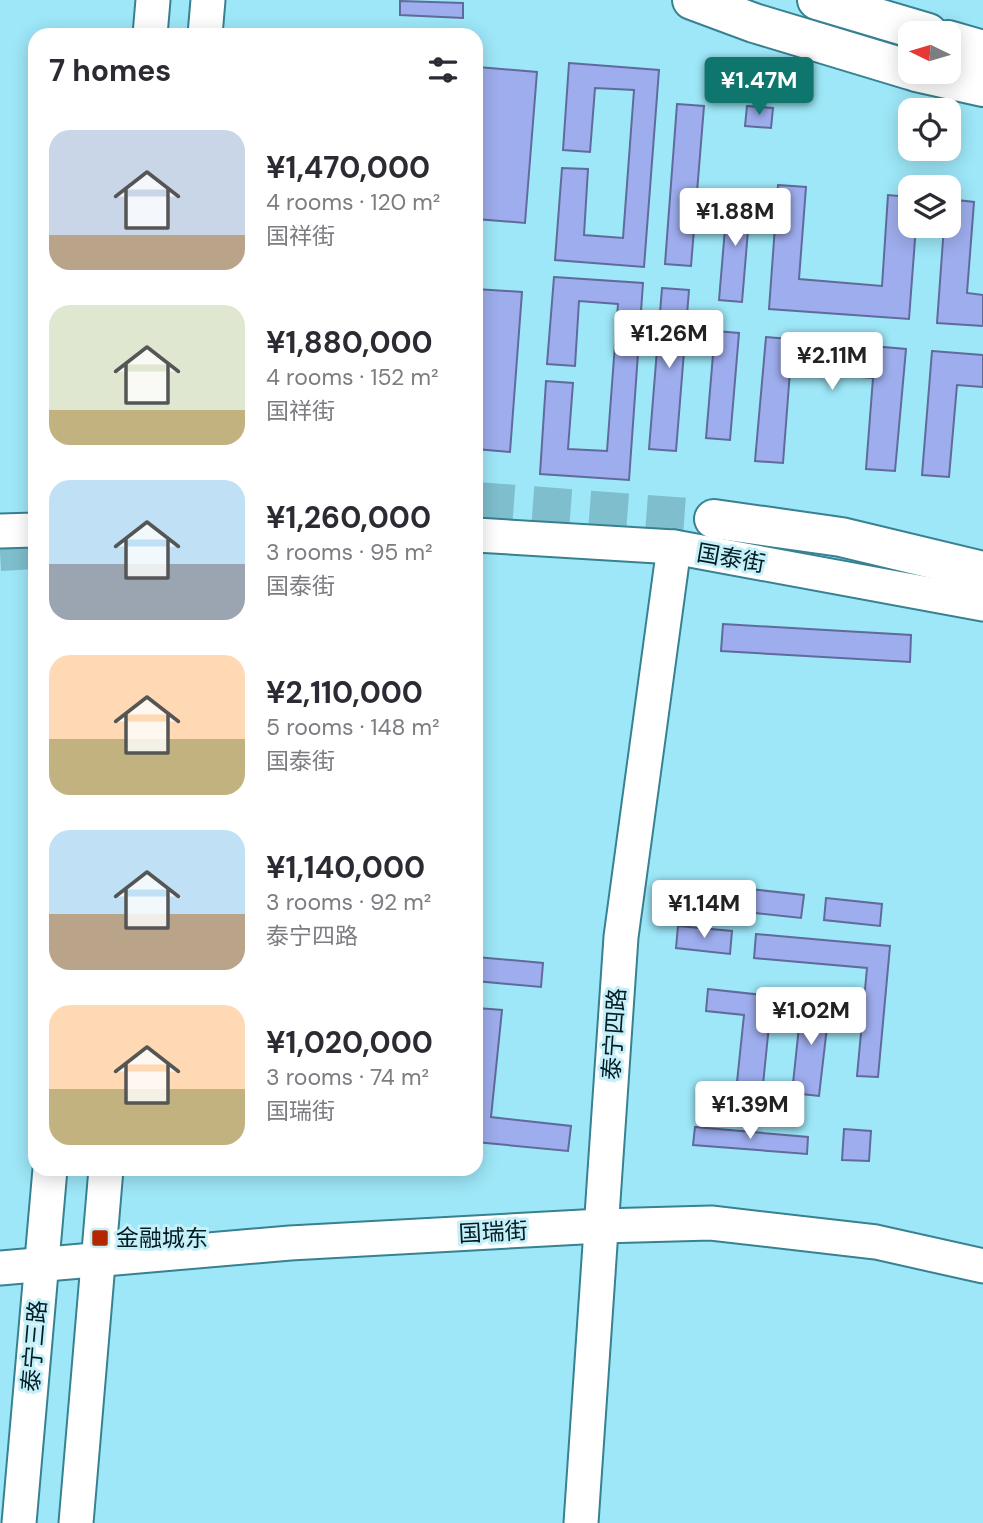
<!DOCTYPE html>
<html lang="en">
<head>
<meta charset="utf-8">
<style>
  body { margin:0; font-family:"DM Sans","Noto Sans SC",sans-serif; background:#f7f7f7; color:#2b2b33; height:100vh; display:flex; flex-direction:column; font-size:26px; white-space:nowrap }
  * { box-sizing:border-box; margin:0 }
  p { font-size:23px; color:#7c7c81 }
  .icon { flex:none; width:38px; height:38px; fill:none; stroke:currentColor; stroke-width:2; stroke-linecap:round; stroke-linejoin:round }
  .map { position:relative; flex:1; overflow:hidden }
  .side { position:absolute; left:28px; top:28px; width:455px; height:1148px; display:flex; flex-direction:column; background:#fff; border-radius:21px; box-shadow:0 4px 18px #0003 }
  .side>* { flex:none }
  .needle { width:46px; rotate:275deg }
  .fabs { position:absolute; left:898px; top:21px; display:grid; gap:14px }
  .fabs a { display:grid; place-items:center; width:63px; height:63px; border-radius:14px; background:#fff; box-shadow:0 4px 18px #0003; font-size:35px }
  .price { position:absolute; translate:-50% -60px; padding:0 16px; border-radius:7px; background:#fff; color:#222; font-size:23px; line-height:46px; filter:drop-shadow(0 2px 4px #0008) }
  .price::after { content:''; position:absolute; left:50%; top:42px; width:21px; height:16px; margin-left:-10px; background:inherit; clip-path:polygon(0 0,100% 0,50% 100%) }
  .price.on { background:#0f766e; color:#fff }
  ul { padding:0; list-style:none }
  li { display:flex; align-items:center; gap:21px; height:175px; padding:0 21px }
  li span { display:grid; place-items:center; flex:none; width:196px; height:140px; border-radius:21px; color:#555 }
  li>.icon { margin-inline-start:auto }
  span .icon { width:84px; height:84px; fill:#fffc; stroke-width:1 }
  li b { font-size:30px }
  h2 { display:flex; justify-content:space-between; align-items:center; height:84px; padding:0 21px; font-size:30px }
  .map>svg:first-child { display:block }
</style>
</head>
<body>
<div class="map">
<svg width="983" height="1523" viewBox="0 0 983 1523">
  <rect width="100%" height="100%" fill="#9de7f8"/>
  <g fill="#9eaded" stroke="#606b9b" stroke-width="2">
    <path d="M400,1L463,3V18L400,15Z"/>
    <path d="M368,30L436,35H368Z"/>
    <path d="M569,63L659,70L644,267L555,260L562,168L588,169L584,235L623,238L634,90L595,88L590,152L563,150Z"/>
    <path d="M478,67L537,72L525,223L476,219Z"/>
    <path d="M677,104L704,106L691,266L665,264Z"/>
    <path d="M747,106L773,108L771,128L745,126Z"/>
    <path d="M778,185L806,187L799,279L882,286L888,195L910,197V226H916L909,319L769,309Z"/>
    <path d="M728,193L751,195L742,302L719,300Z"/>
    <path d="M948,199L974,202L967,293L983,295V326L937,323L944,226H948Z"/>
    <path d="M554,277L643,283L629,480L540,474L546,381L573,383L568,449L607,451L618,304L579,301L575,366L547,364Z"/>
    <path d="M662,288L689,290L676,451L649,449Z"/>
    <path d="M476,289L522,292L510,452L476,449Z"/>
    <path d="M715,331L739,333L730,440L706,438Z"/>
    <path d="M766,337L906,349L895,471L866,469L873,378L790,371L783,463L755,461Z"/>
    <path d="M932,351L983,355V387L957,385L949,477L922,475Z"/>
    <path d="M723,624L911,635L910,662L721,651Z"/>
    <path d="M695,883L804,895L801,918L692,906Z"/>
    <path d="M826,898L882,904L880,926L824,920Z"/>
    <path d="M678,926L732,931L730,954L676,948Z"/>
    <path d="M756,934L890,946L878,1077L857,1076L867,968L754,958Z"/>
    <path d="M476,957L543,963L541,987L476,981Z"/>
    <path d="M708,989L772,996L761,1104L735,1101L744,1015L706,1011Z"/>
    <path d="M802,998L830,1001L819,1096L792,1093Z"/>
    <path d="M477,1008L502,1010L491,1117L571,1126L568,1151L476,1142Z"/>
    <path d="M695,1127L808,1137L807,1154L693,1145Z"/>
    <path d="M844,1129L871,1131L869,1161L842,1160Z"/>
  </g>
  <g fill="none" stroke-linecap="round" stroke-linejoin="round">
    <g stroke="#7ebecd" stroke-width="38" stroke-dasharray="38 19" stroke-linecap="butt">
      <path d="M476,501L714,519"/>
      <path d="M0,552L35,550"/>
    </g>
    <defs>
      <g id="minor">
        <path d="M150,35L153,0"/>
        <path d="M205,35L208,0"/>
        <path d="M0,531L35,530"/>
        <path d="M476,535L674,547L983,604"/>
        <path d="M0,1268L290,1243L601,1226L711,1223L876,1242L983,1266"/>
        <path d="M19,1523L50,1169"/>
        <path d="M76,1523L106,1169"/>
        <path d="M581,1523L621,937L674,547"/>
      </g>
      <g id="major">
        <path d="M692,0L754,23L910,70"/>
        <path d="M817,0L928,33"/>
        <path d="M948,40L983,50"/>
        <path d="M916,72L983,87"/>
        <path d="M714,519L841,537L983,571"/>
      </g>
    </defs>
    <use href="#minor" stroke="#378191" stroke-width="37"/>
    <use href="#major" stroke="#378191" stroke-width="42"/>
    <use href="#minor" stroke="#fff" stroke-width="33"/>
    <use href="#major" stroke="#fff" stroke-width="38"/>
  </g>
  <rect fill="#b32801" stroke="#c5eff9" stroke-width="2.5" x="91" y="1229" width="18" height="18" rx="3.5"/>
  <g text-anchor="middle" stroke-width="6" stroke-linejoin="round" paint-order="stroke">
    <g font-size="23" fill="#001c23" stroke="#c5eff9">
      <text transform="translate(731 558) rotate(10)" y="8">国泰街</text>
      <text transform="translate(614 1034) rotate(-86)" y="8">泰宁四路</text>
      <text transform="translate(493 1232) rotate(-3)" y="8">国瑞街</text>
      <text transform="translate(34 1346) rotate(-85)" y="8">泰宁三路</text>
    </g>
    <g font-size="23" fill="#001c23" stroke="#c5eff9" text-anchor="start">
      <text x="116" y="1246">金融城东</text>
    </g>
  </g>
</svg>
<div class="fabs">
<a><svg class="needle" viewBox="-14 -14 28 28"><path d="M0-13l5 13h-10z" fill="#e53935"/><path d="M0 13l5-13h-10z" fill="#7c7c81"/></svg></a>
<a><svg class="icon" aria-label="locate" viewBox="0 0 24 24"><circle cx="12" cy="12" r="6"/><path d="M12 2v4M12 18v4M2 12h4M18 12h4"/></svg></a>
<a><svg class="icon" aria-label="layers" viewBox="0 0 24 24"><path d="M12 4l9 5-9 5-9-5zM3 14l9 5 9-5"/></svg></a>
</div>
<b class="price on" style="left:759px;top:117px">¥1.47M</b>
<b class="price" style="left:735px;top:248px">¥1.88M</b>
<b class="price" style="left:669px;top:370px">¥1.26M</b>
<b class="price" style="left:832px;top:392px">¥2.11M</b>
<b class="price" style="left:704px;top:940px">¥1.14M</b>
<b class="price" style="left:811px;top:1047px">¥1.02M</b>
<b class="price" style="left:750px;top:1141px">¥1.39M</b>
<section class="side">
<h2>7 homes<svg class="icon" aria-label="filters" viewBox="0 0 24 24"><path d="M4 7h16M4 17h16"/><circle cx="9" cy="7" r="2"/><circle cx="15" cy="17" r="2"/></svg></h2>
<ul>
<li><span style="background:linear-gradient(#c9d6e8 75%,#b9a48a 0)"><svg class="icon" aria-label="home" viewBox="0 0 24 24"><path d="M3 11l9-7 9 7M6 9v11h12V9"/></svg></span><div><b>¥1,470,000</b><p>4 rooms · 120 m²</p><p>国祥街</p></div></li>
<li><span style="background:linear-gradient(#dfe7d0 75%,#c2b280 0)"><svg class="icon" aria-label="home" viewBox="0 0 24 24"><path d="M3 11l9-7 9 7M6 9v11h12V9"/></svg></span><div><b>¥1,880,000</b><p>4 rooms · 152 m²</p><p>国祥街</p></div></li>
<li><span style="background:linear-gradient(#bfe0f5 60%,#9aa5b1 0)"><svg class="icon" aria-label="home" viewBox="0 0 24 24"><path d="M3 11l9-7 9 7M6 9v11h12V9"/></svg></span><div><b>¥1,260,000</b><p>3 rooms · 95 m²</p><p>国泰街</p></div></li>
<li><span style="background:linear-gradient(#ffd9b3 60%,#c2b280 0)"><svg class="icon" aria-label="home" viewBox="0 0 24 24"><path d="M3 11l9-7 9 7M6 9v11h12V9"/></svg></span><div><b>¥2,110,000</b><p>5 rooms · 148 m²</p><p>国泰街</p></div></li>
<li><span style="background:linear-gradient(#bfe0f5 60%,#b9a48a 0)"><svg class="icon" aria-label="home" viewBox="0 0 24 24"><path d="M3 11l9-7 9 7M6 9v11h12V9"/></svg></span><div><b>¥1,140,000</b><p>3 rooms · 92 m²</p><p>泰宁四路</p></div></li>
<li><span style="background:linear-gradient(#ffd9b3 60%,#c2b280 0)"><svg class="icon" aria-label="home" viewBox="0 0 24 24"><path d="M3 11l9-7 9 7M6 9v11h12V9"/></svg></span><div><b>¥1,020,000</b><p>3 rooms · 74 m²</p><p>国瑞街</p></div></li>
</ul>
</section>
</div>
</body>
</html>
